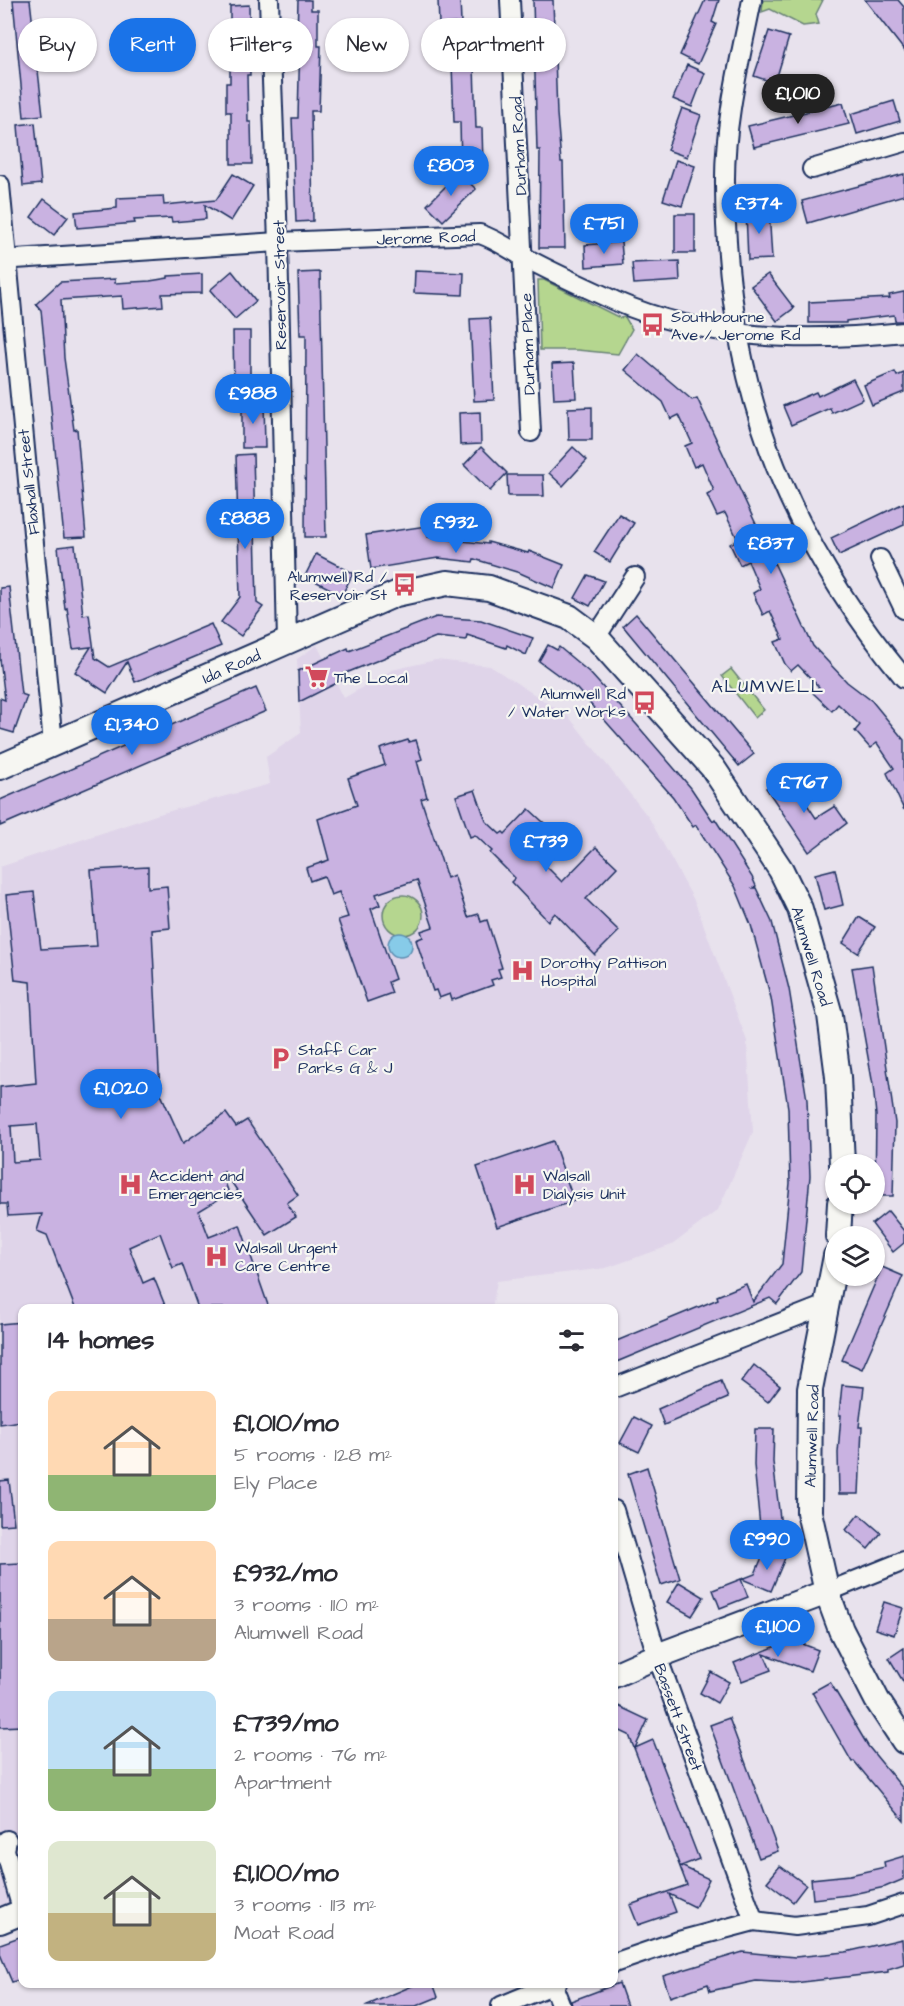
<!DOCTYPE html>
<html lang="en">
<head>
<meta charset="utf-8">
<style>
  body { margin:0; font-family:"Architects Daughter",sans-serif; background:#f7f7f7; color:#2b2b33; height:100vh; display:flex; flex-direction:column; font-size:22px; white-space:nowrap }
  * { box-sizing:border-box; margin:0 }
  p { font-size:20px; color:#7c7c81 }
  .icon { flex:none; width:33px; height:33px; fill:none; stroke:currentColor; stroke-width:2; stroke-linecap:round; stroke-linejoin:round }
  .map { position:relative; flex:1; overflow:hidden }
  .sheet { position:absolute; left:18px; top:1304px; width:600px; height:684px; display:flex; flex-direction:column; background:#fff; border-radius:12px; box-shadow:0 2px 4px #0004 }
  .sheet>* { flex:none }
  .hud { position:absolute; left:18px; top:18px; width:600px; height:54px; display:flex; gap:12px }
  .buttons { position:absolute; left:825px; top:1154px; display:grid; gap:12px }
  .buttons a { display:grid; place-items:center; width:60px; height:60px; border-radius:50%; background:#fff; box-shadow:0 2px 4px #0004; font-size:30px }
  .price { position:absolute; translate:-50% -51px; padding:0 14px; border-radius:21px; background:#1a73e8; color:#fff; font-size:20px; line-height:39px; filter:drop-shadow(0 2px 3px #0008) }
  .price::after { content:''; position:absolute; left:50%; top:36px; width:18px; height:14px; margin-left:-9px; background:inherit; clip-path:polygon(0 0,100% 0,50% 100%) }
  .price.current { background:#222; color:#fff }
  ul { padding:0; list-style:none }
  li { display:flex; align-items:center; gap:18px; height:150px; padding:0 30px }
  li span { display:grid; place-items:center; flex:none; width:168px; height:120px; border-radius:12px; color:#555 }
  li>.icon { margin-inline-start:auto }
  span .icon { width:72px; height:72px; fill:#fffc; stroke-width:1 }
  li b { font-size:26px }
  h2 { display:flex; justify-content:space-between; align-items:center; height:72px; padding:0 30px; font-size:26px }
  .pill { padding:0 21px; border-radius:27px; background:#fff; box-shadow:0 2px 4px #0004; font-size:21px; line-height:54px }
  .pill.current { background:#1a73e8; color:#fff }
  .map>svg:first-child { display:block }
</style>
</head>
<body>
<div class="map">
<svg width="904" height="2006" viewBox="0 0 904 2006">
  <rect width="100%" height="100%" fill="#e8e2ed"/>
  <filter id="ink" filterUnits="userSpaceOnUse"><feTurbulence type="fractalNoise" baseFrequency=".0167" numOctaves="2"/><feDisplacementMap in="SourceGraphic" scale="12" xChannelSelector="R" yChannelSelector="G"/><feConvolveMatrix kernelMatrix="1 2 1 2 8 2 1 2 1" color-interpolation-filters="sRGB"/></filter>
  <g filter="url(#ink)">
    <path fill="#dfd4e9" d="M317,645L344,698L392,670L436,660L490,666L569,717L649,818L695,902L747,1041L753,1132L718,1210L672,1245L606,1268L497,1281L492,1308H22V1900L0,1908V867L159,814L270,784L266,757L301,733L297,659Z"/>
    <g fill="#b5d68f" stroke="#688276" stroke-width="1.5">
      <path d="M763,0H823L816,14L819,24L803,26L770,9L762,12Z"/>
      <path d="M538,280H544L620,318L625,317L632,329L618,354L577,350H540Z"/>
      <path d="M731,669L764,710L755,718L722,676Z"/>
      <circle cx="403" cy="915" r="20"/>
    </g>
    <circle fill="#87cbe8" stroke="#5c8db1" stroke-width="1.5" cx="400" cy="945" r="12"/>
    <g fill="#c9b2e1" stroke="#1b2f5e" stroke-width="1.5" fill-rule="evenodd">
      <path d="M13,0H30L43,115L24,117Z"/>
      <path d="M298,0H311V10H318V46H321L319,111H311L313,221L296,222L292,118H298L300,37H297Z"/>
      <path d="M438,0H460L461,23L439,24Z"/>
      <path d="M533,0H553L557,114L561,162H563L565,248H539L540,150H537Z"/>
      <path d="M705,0H719L712,22L716,24L698,64L680,55Z"/>
      <path d="M865,0H898L904,7V50Z"/>
      <path d="M249,5L250,75H247L248,122H251L252,164H231V112H226V83H230V6Z"/>
      <path d="M769,31L789,37L775,83L754,76Z"/>
      <path d="M451,35H473L476,128H482L483,165L461,166L460,122H454Z"/>
      <path d="M687,65L705,73L692,107L673,99Z"/>
      <path d="M894,101L900,121L857,134L851,114Z"/>
      <path d="M843,103L849,124L754,147L748,126Z"/>
      <path d="M682,108L701,115L687,157L667,150Z"/>
      <path d="M35,123L41,184L23,186L18,125Z"/>
      <path d="M676,160L695,166L682,206L663,200Z"/>
      <path d="M459,173L476,189L443,221L427,205Z"/>
      <path d="M233,174L253,186L231,221L205,205L206,219L172,222L171,218L134,220L135,223L77,228L75,212L117,208V198L163,196L164,205L216,200Z"/>
      <path d="M904,174V195L808,223L802,201Z"/>
      <path d="M44,199L68,217L54,235L31,217Z"/>
      <path d="M769,210L772,259L748,260L746,212Z"/>
      <rect x="675" y="214" width="20" height="39"/>
      <path d="M621,242L623,264L586,267L585,245Z"/>
      <path d="M679,261L680,281L634,284L632,263Z"/>
      <path d="M232,271L256,301L235,319L210,290Z"/>
      <path d="M415,271L464,273L463,295L414,293Z"/>
      <path d="M320,272L326,537H305L306,335H300L298,273Z"/>
      <path d="M202,274V293L162,294L163,306L123,309L122,296L61,300L64,358L74,430L77,429L86,537L64,538L41,310L36,304L60,282L115,279V283L150,281L168,278V276Z"/>
      <path d="M768,274L794,308L777,321L751,286Z"/>
      <path d="M904,292V321H895L894,315L846,321V323H809V302L890,298L889,295Z"/>
      <path d="M490,318L494,400L474,401L470,319Z"/>
      <path d="M233,331H250V393H234Z"/>
      <path d="M638,354L692,400L697,398L813,646L847,682L872,701L904,740V810L887,773L894,768L877,743L870,748L855,731L860,725L838,704L832,711L813,693L819,687L798,665L791,671L785,664L775,642L783,639L770,611L763,615L753,593L760,589L748,561L740,565L730,544L738,540L725,513L717,516L707,495L714,491L702,463L694,467L685,446L692,443L679,415L671,419L663,402L625,370Z"/>
      <path d="M574,363L576,398L554,399L552,364Z"/>
      <path d="M895,372L897,376L904,373V392L872,405L864,385Z"/>
      <path d="M853,379L863,399L832,413L830,408L791,425L783,406L816,392L818,396Z"/>
      <path d="M242,401H264L265,448H242Z"/>
      <path d="M592,407V440H569L568,408Z"/>
      <path d="M480,412L481,444L460,445L459,413Z"/>
      <path d="M481,447L507,473L490,491L464,465Z"/>
      <path d="M573,447L587,460L563,486L549,473Z"/>
      <path d="M253,454L257,603L263,607L241,636L221,622L240,597L236,455Z"/>
      <path d="M507,475H543L544,496H508Z"/>
      <path d="M904,503V525L839,555L831,538Z"/>
      <path d="M619,514L634,523L610,562L594,552Z"/>
      <path d="M426,526L428,537L488,544V542L528,553L529,551L564,565L554,588L520,573L474,559L473,562L438,558L371,569L366,535Z"/>
      <path d="M75,545L83,615L89,614L95,658L109,667L211,624L221,646L135,682L127,662L107,693L75,672L91,647L73,649L67,608L65,609L58,547Z"/>
      <path d="M316,554L353,573L342,595L305,576Z"/>
      <path d="M588,575L604,581L590,606L575,598Z"/>
      <path d="M9,587L21,694L27,696L14,733L0,729V698L5,700L0,659V588Z"/>
      <path d="M636,614L754,754L739,766L623,626Z"/>
      <path d="M436,617L481,620L533,638L526,655L507,645L506,648L467,635L466,640L436,637L341,675L343,680L299,702L298,671L348,648L349,651Z"/>
      <path d="M548,645L557,650L559,647L589,672L637,725L691,788L713,821L715,819L752,877L756,886L753,888H756L772,922L789,989L807,1100L810,1176L801,1272L777,1304L770,1298L614,1363V1342L718,1299L717,1296L746,1284L753,1302L782,1264L790,1183L788,1108L771,998L751,925L735,886L696,825L693,827L673,797L577,689L539,661Z"/>
      <path d="M256,688L266,711L0,826V800Z"/>
      <path d="M408,740L409,742L416,740L422,759L417,761L427,797L421,799L447,878L454,875L468,917L479,914L481,922L487,920L502,968L498,969L501,977L491,980L493,985L452,1000L450,994L439,998L436,990L433,991L416,940L423,937L421,931L433,927L417,880L376,894L380,905L371,909L395,979L388,982L392,993L367,1002L338,920L348,917L339,892L331,895L324,876L310,881L306,868L329,860L318,819L357,805L348,778L385,765L380,749Z"/>
      <path d="M790,773L801,789L798,791L816,818L835,806L847,823L809,852L766,788Z"/>
      <path d="M475,790L486,821L500,834L503,832L505,834L529,809L555,833L534,854L562,882L596,847L617,867L586,899L619,931L595,955L555,913L548,921L511,882L515,878L490,853L492,851L475,835L470,837L456,796Z"/>
      <path d="M148,867V888L167,886L170,928L152,930L160,1092L183,1143L226,1113L236,1127L247,1120L298,1195L287,1203L296,1217L267,1235L224,1171L221,1172L229,1193L199,1211L209,1237L240,1225L269,1308H198L182,1264L173,1268L160,1233L129,1247L143,1283L154,1278L166,1308H75L47,1235L37,1231L42,1214L8,1216L7,1204H0V1087L36,1083L30,982L15,980L6,895L34,892L41,949L97,946L91,870ZM37,1124L40,1160L13,1162L11,1126Z"/>
      <path d="M835,869L843,905L824,910L815,874Z"/>
      <path d="M859,917L875,927L858,953L843,943Z"/>
      <path d="M872,965L895,1123L893,1196H875L876,1115L873,1085L852,968Z"/>
      <path d="M553,1141L574,1201L497,1227L477,1167Z"/>
      <path d="M888,1211L904,1231V1243L893,1252L872,1224Z"/>
      <path d="M882,1267L903,1276L862,1369L842,1360Z"/>
      <path d="M22,1322V1421L0,1424V1324Z"/>
      <path d="M754,1365L780,1386L768,1402L741,1382Z"/>
      <path d="M721,1381L728,1398L664,1425L658,1409Z"/>
      <path d="M842,1385L864,1387L859,1427H862L859,1494H839L838,1453L841,1415H839Z"/>
      <path d="M634,1417L652,1426L639,1452L620,1443Z"/>
      <path d="M755,1429H774L773,1462L782,1534L761,1537L754,1465Z"/>
      <path d="M647,1467L680,1579L661,1585L628,1474Z"/>
      <path d="M9,1480L14,1524L0,1525V1481Z"/>
      <path d="M859,1514L881,1533L868,1549L846,1530Z"/>
      <path d="M765,1550L785,1558L771,1591L742,1579L755,1574Z"/>
      <path d="M22,1563V1726L0,1727V1564Z"/>
      <path d="M741,1579L748,1597L720,1608L713,1590Z"/>
      <path d="M679,1582L704,1597L692,1616L667,1602Z"/>
      <path d="M884,1602L903,1608L894,1635L875,1629Z"/>
      <path d="M782,1636L818,1650L810,1671L764,1654L771,1670L742,1681L734,1663L779,1645Z"/>
      <path d="M904,1648V1683L889,1658Z"/>
      <path d="M711,1672L729,1682L717,1703L700,1693Z"/>
      <path d="M830,1682L868,1746L904,1790V1821L854,1761L852,1762L812,1692Z"/>
      <path d="M614,1704L648,1720L635,1748L653,1740L699,1859L681,1866L709,1879L695,1907L669,1894L676,1912L638,1925L630,1905L687,1885L629,1735L614,1728Z"/>
      <path d="M729,1718L778,1851L759,1858L710,1725Z"/>
      <path d="M904,1856V1879L885,1887L848,1895L813,1899L811,1879L850,1875L885,1867L884,1862Z"/>
      <path d="M780,1866L806,1885L793,1902L767,1882Z"/>
      <path d="M22,1936V1979L12,1982L0,1954V1944Z"/>
      <path d="M902,1939L904,1964L888,1969V1972L794,1983L756,1981L710,1991L708,1984L670,1997L663,1976L743,1952L795,1957L846,1952Z"/>
      <path d="M419,1983H433L438,1997L416,2006H365Z"/>
      <path d="M619,1983L627,2006H572L571,2001Z"/>
    </g>
    <g fill="none" stroke-linecap="round" stroke-linejoin="round">
      <defs>
        <g id="minor">
          <path d="M269,0L278,242L287,642"/>
          <path d="M510,0L531,432"/>
          <path d="M752,0C740,60 724,123 725,185C726,379 781,529 904,678"/>
          <path d="M812,169L904,142"/>
          <path d="M0,185L53,744"/>
          <path d="M0,260L278,242L480,234C497,240 509,249 524,257C553,273 585,287 615,301C707,341 806,342 904,332"/>
          <path d="M880,559L904,609"/>
          <path d="M596,637L635,577"/>
          <path d="M614,1388L826,1305"/>
          <path d="M614,1510L657,1656L754,1921"/>
          <path d="M827,1592L904,1561"/>
          <path d="M7,1840L5,1850L22,1909"/>
          <path d="M614,1963L675,1942L754,1921L795,1926L868,1916L904,1904"/>
          <path d="M552,1983L561,2006"/>
          <path d="M501,2006L557,1983"/>
        </g>
        <g id="tertiary">
          <path d="M0,767L396,594L447,583L489,588L569,617L596,637L713,768L781,870L800,909L830,1015L838,1077L842,1164"/>
          <path d="M838,1236L840,1203"/>
          <path d="M836,1256L810,1389L809,1512L827,1592L841,1630L877,1700L904,1741"/>
          <path d="M614,1675L657,1656L827,1592"/>
          <path d="M0,1921L22,1912"/>
        </g>
      </defs>
      <use href="#minor" stroke="#1b2f5e" stroke-width="22"/>
      <use href="#tertiary" stroke="#1b2f5e" stroke-width="28"/>
      <use href="#minor" stroke="#f6f6f2" stroke-width="18"/>
      <use href="#tertiary" stroke="#f6f6f2" stroke-width="24"/>
    </g>
  </g>
  <defs>
    <symbol id="bus-bare" viewBox="-9 -9 18 18"><path d="M-5-6H5V4H4V6H2V4H-2V6H-4V4H-5ZM-3.5-4V0h7V-4ZM-3.5 1.2v1.5H-2V1.2ZM2 1.2v1.5H3.5V1.2Z" fill="#d1495b" stroke="#f6f6f2" stroke-width="2.5" paint-order="stroke"/></symbol>
    <symbol id="supermarket-bare" viewBox="-9 -9 18 18"><path d="M-6-5.5h2.5l.6 2H6L4.5 2H-2.5L-4.4-4H-6ZM-1.5 3.2a1.3 1.3 0 1 0 .1 0ZM3 3.2a1.3 1.3 0 1 0 .1 0Z" fill="#d1495b" stroke="#f6f6f2" stroke-width="2.5" paint-order="stroke"/></symbol>
    <symbol id="hospital-bare" viewBox="-9 -9 18 18"><path d="M-5-5h3v3.5h4V-5h3V5h-3V1.5h-4V5h-3Z" fill="#d1495b" stroke="#f6f6f2" stroke-width="2.5" paint-order="stroke"/></symbol>
    <symbol id="parking-bare" viewBox="-9 -9 18 18"><path d="M-3.5-5.5H1a3.5 3.5 0 0 1 0 7H-1V5.5H-3.5ZM-1-3.4V-.6H.8a1.4 1.4 0 0 0 0-2.8Z" fill="#d1495b" stroke="#f6f6f2" stroke-width="2.5" paint-order="stroke"/></symbol>
  </defs>
  <g fill-rule="evenodd">
    <use href="#bus-bare" x="636" y="308" width="33" height="33"/>
    <use href="#bus-bare" x="388" y="568" width="33" height="33"/>
    <use href="#supermarket-bare" x="300" y="660" width="33" height="33"/>
    <use href="#bus-bare" x="628" y="686" width="33" height="33"/>
    <use href="#hospital-bare" x="506" y="954" width="33" height="33"/>
    <use href="#parking-bare" x="264" y="1042" width="33" height="33"/>
    <use href="#hospital-bare" x="114" y="1168" width="33" height="33"/>
    <use href="#hospital-bare" x="508" y="1168" width="33" height="33"/>
    <use href="#hospital-bare" x="200" y="1240" width="33" height="33"/>
  </g>
  <g text-anchor="middle" stroke-width="4.5" stroke-linejoin="round" paint-order="stroke">
    <g font-size="16" fill="#1b2f5e" stroke="#f6f6f2">
      <text transform="translate(518 146) rotate(-93)" y="6">Durham Road</text>
      <text transform="translate(426 237) rotate(-2)" y="6">Jerome Road</text>
      <text transform="translate(279 285) rotate(-91)" y="6">Reservoir Street</text>
      <text transform="translate(527 344) rotate(-92)" y="6">Durham Place</text>
      <text transform="translate(28 482) rotate(-96)" y="6">Flaxhall Street</text>
      <text transform="translate(231 666) rotate(-24)" y="6">Ida Road</text>
      <text transform="translate(812 956) rotate(73)" y="6">Alumwell Road</text>
      <text transform="translate(811 1436) rotate(-88)" y="6">Alumwell Road</text>
      <text transform="translate(679 1717) rotate(70)" y="6">Bassett Street</text>
    </g>
    <g font-size="16" fill="#1b2f5e" stroke="#f6f6f2" text-anchor="start">
      <text x="671" y="322">Southbourne<tspan x="671" dy="18">Ave / Jerome Rd</tspan></text>
      <text x="387" y="582" text-anchor="end">Alumwell Rd /<tspan x="387" dy="18">Reservoir St</tspan></text>
      <text x="334" y="683">The Local</text>
      <text x="626" y="699" text-anchor="end">Alumwell Rd<tspan x="626" dy="18">/ Water Works</tspan></text>
      <text x="541" y="968">Dorothy Pattison<tspan x="541" dy="18">Hospital</tspan></text>
      <text x="298" y="1055">Staff Car<tspan x="298" dy="18">Parks G &amp; J</tspan></text>
      <text x="149" y="1181">Accident and<tspan x="149" dy="18">Emergencies</tspan></text>
      <text x="543" y="1181">Walsall<tspan x="543" dy="18">Dialysis Unit</tspan></text>
      <text x="235" y="1253">Walsall Urgent<tspan x="235" dy="18">Care Centre</tspan></text>
    </g>
    <g font-size="18" letter-spacing="1.5" fill="#1b2f5e" stroke="#f6f6f2">
      <text x="768" y="692">ALUMWELL</text>
    </g>
  </g>
</svg>
<div class="buttons">
<a><svg class="icon" aria-label="locate" viewBox="0 0 24 24"><circle cx="12" cy="12" r="6"/><path d="M12 2v4M12 18v4M2 12h4M18 12h4"/></svg></a>
<a><svg class="icon" aria-label="layers" viewBox="0 0 24 24"><path d="M12 4l9 5-9 5-9-5zM3 14l9 5 9-5"/></svg></a>
</div>
<b class="price current" style="left:798px;top:125px">£1,010</b>
<b class="price" style="left:451px;top:197px">£803</b>
<b class="price" style="left:759px;top:235px">£374</b>
<b class="price" style="left:604px;top:255px">£751</b>
<b class="price" style="left:253px;top:425px">£988</b>
<b class="price" style="left:245px;top:550px">£888</b>
<b class="price" style="left:456px;top:554px">£932</b>
<b class="price" style="left:771px;top:575px">£837</b>
<b class="price" style="left:132px;top:756px">£1,340</b>
<b class="price" style="left:804px;top:814px">£767</b>
<b class="price" style="left:546px;top:873px">£739</b>
<b class="price" style="left:121px;top:1120px">£1,020</b>
<b class="price" style="left:767px;top:1571px">£990</b>
<b class="price" style="left:778px;top:1658px">£1,100</b>
<div class="hud">
<a class="pill">Buy</a>
<a class="pill current">Rent</a>
<a class="pill">Filters</a>
<a class="pill">New</a>
<a class="pill">Apartment</a>
</div>
<section class="sheet">
<h2>14 homes<svg class="icon" aria-label="filters" viewBox="0 0 24 24"><path d="M4 7h16M4 17h16"/><circle cx="9" cy="7" r="2"/><circle cx="15" cy="17" r="2"/></svg></h2>
<ul>
<li><span style="background:linear-gradient(#ffd9b3 70%,#8fb573 0)"><svg class="icon" aria-label="home" viewBox="0 0 24 24"><path d="M3 11l9-7 9 7M6 9v11h12V9"/></svg></span><div><b>£1,010/mo</b><p>5 rooms · 128 m²</p><p>Ely Place</p></div></li>
<li><span style="background:linear-gradient(#ffd9b3 65%,#b9a48a 0)"><svg class="icon" aria-label="home" viewBox="0 0 24 24"><path d="M3 11l9-7 9 7M6 9v11h12V9"/></svg></span><div><b>£932/mo</b><p>3 rooms · 110 m²</p><p>Alumwell Road</p></div></li>
<li><span style="background:linear-gradient(#bfe0f5 65%,#8fb573 0)"><svg class="icon" aria-label="home" viewBox="0 0 24 24"><path d="M3 11l9-7 9 7M6 9v11h12V9"/></svg></span><div><b>£739/mo</b><p>2 rooms · 76 m²</p><p>Apartment</p></div></li>
<li><span style="background:linear-gradient(#dfe7d0 60%,#c2b280 0)"><svg class="icon" aria-label="home" viewBox="0 0 24 24"><path d="M3 11l9-7 9 7M6 9v11h12V9"/></svg></span><div><b>£1,100/mo</b><p>3 rooms · 113 m²</p><p>Moat Road</p></div></li>
</ul>
</section>
</div>
</body>
</html>
